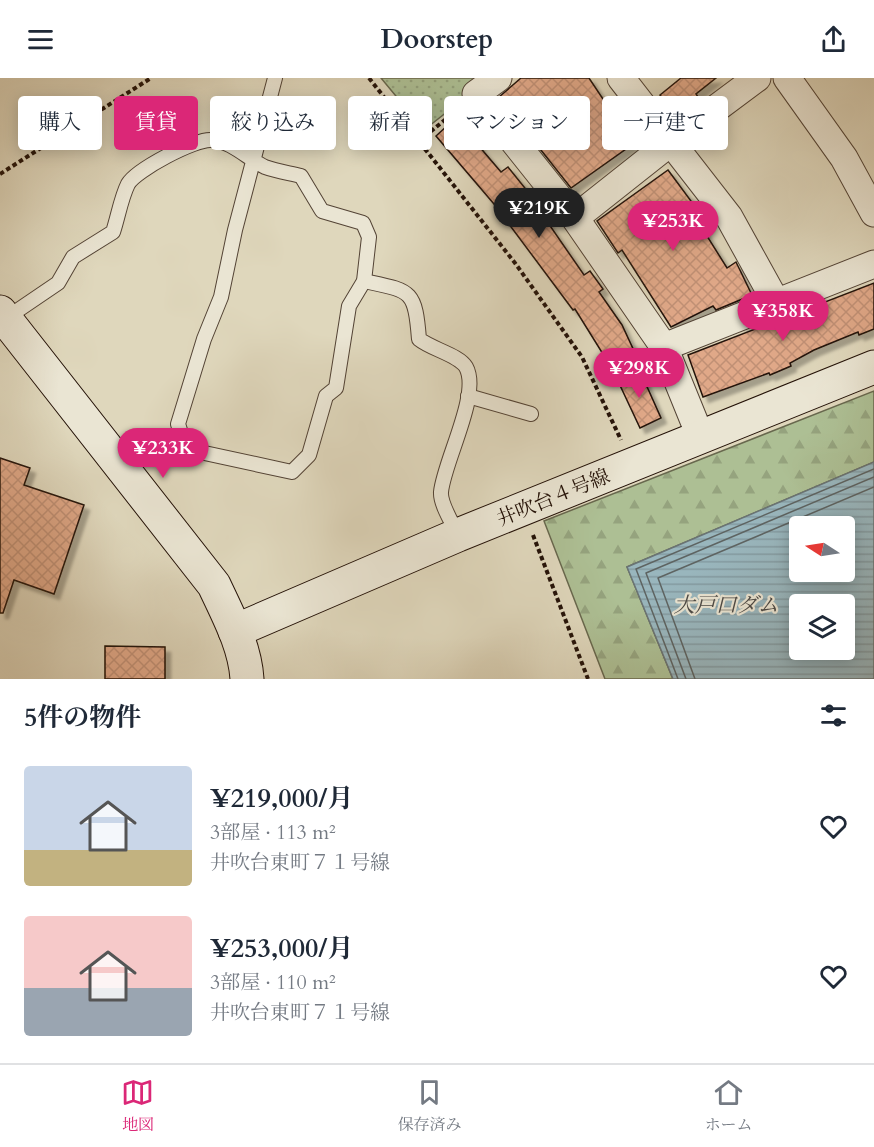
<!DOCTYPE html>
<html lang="ja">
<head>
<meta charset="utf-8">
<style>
  body { margin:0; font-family:Cardo,"Noto Serif JP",serif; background:#f2f2f3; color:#1f2937; height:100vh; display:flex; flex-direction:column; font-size:22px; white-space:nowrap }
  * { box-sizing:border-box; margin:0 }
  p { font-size:20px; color:#747a83 }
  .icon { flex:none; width:33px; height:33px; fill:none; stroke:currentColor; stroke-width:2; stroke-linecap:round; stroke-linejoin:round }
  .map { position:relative; height:601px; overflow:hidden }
  .side { display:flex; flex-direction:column; background:#fff; flex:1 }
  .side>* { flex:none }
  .guide { position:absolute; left:18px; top:18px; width:838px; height:54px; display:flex; gap:12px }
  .needle { width:39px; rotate:282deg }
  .controls { position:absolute; left:789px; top:438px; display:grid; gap:12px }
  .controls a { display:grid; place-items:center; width:66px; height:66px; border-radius:6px; background:#fff; box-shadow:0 3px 15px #0003; font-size:30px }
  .price { position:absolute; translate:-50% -51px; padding:0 14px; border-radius:21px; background:#db2777; color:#fff; font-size:20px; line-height:39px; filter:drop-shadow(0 2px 3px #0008) }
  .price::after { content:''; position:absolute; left:50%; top:36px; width:18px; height:14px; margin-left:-9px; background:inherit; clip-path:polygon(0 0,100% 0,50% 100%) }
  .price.current { background:#222; color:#fff }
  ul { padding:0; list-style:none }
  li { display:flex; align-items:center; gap:18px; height:150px; padding:0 24px }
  li span { display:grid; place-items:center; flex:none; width:168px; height:120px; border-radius:6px; color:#555 }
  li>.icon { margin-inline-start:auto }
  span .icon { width:72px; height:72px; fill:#fffc; stroke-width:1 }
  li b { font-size:26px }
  h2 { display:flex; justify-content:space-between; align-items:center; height:72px; padding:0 24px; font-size:26px }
  .pill { padding:0 21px; border-radius:6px; background:#fff; box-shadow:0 3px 15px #0003; font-size:21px; line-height:54px }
  .pill.current { background:#db2777; color:#fff }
  header { display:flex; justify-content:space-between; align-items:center; height:78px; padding:0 24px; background:#fff; font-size:27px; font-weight:700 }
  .tab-bar { display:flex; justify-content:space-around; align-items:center; height:84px; border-top:2px solid #e0e1e3; background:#fff; font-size:16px; color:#747a83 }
  .tab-bar a { display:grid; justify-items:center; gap:3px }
  .tab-bar .current { color:#db2777 }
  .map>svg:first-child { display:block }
</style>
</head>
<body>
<header><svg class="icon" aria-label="menu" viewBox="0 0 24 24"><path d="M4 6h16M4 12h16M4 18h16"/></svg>Doorstep<svg class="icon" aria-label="share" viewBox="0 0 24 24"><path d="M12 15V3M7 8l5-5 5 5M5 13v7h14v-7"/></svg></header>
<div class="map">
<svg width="874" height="601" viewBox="0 0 874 601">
  <defs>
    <pattern id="forest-firs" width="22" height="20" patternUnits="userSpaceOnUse" patternTransform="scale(1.5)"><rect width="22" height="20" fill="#adbf94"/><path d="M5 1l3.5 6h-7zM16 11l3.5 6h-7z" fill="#95a37e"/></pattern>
    <pattern id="park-dots" width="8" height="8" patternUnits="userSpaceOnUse" patternTransform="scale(1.5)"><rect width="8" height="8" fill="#adbf94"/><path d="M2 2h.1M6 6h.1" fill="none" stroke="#95a37e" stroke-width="1.8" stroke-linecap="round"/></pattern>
    <pattern id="water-rules" width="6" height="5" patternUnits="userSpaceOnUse" patternTransform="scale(1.5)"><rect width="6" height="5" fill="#99b6bd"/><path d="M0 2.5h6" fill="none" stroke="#849ba1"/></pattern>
    <pattern id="building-cross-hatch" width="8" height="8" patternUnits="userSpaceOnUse" patternTransform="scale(1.5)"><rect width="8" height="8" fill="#e0a888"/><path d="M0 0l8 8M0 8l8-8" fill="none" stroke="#c09074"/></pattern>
    <filter id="shadow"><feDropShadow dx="5.5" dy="5.5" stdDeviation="1.5" flood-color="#0004"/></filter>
  </defs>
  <rect width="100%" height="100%" fill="#dfd7bc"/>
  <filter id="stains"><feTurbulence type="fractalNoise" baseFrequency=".00333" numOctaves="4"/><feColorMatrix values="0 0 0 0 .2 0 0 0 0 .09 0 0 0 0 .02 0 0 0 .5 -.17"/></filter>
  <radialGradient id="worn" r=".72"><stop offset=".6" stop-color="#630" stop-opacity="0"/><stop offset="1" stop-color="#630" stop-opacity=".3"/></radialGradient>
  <path fill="url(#forest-firs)" stroke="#68684e" stroke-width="1.5" d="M874,313V384L627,489L673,601H605L544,443Z"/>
  <path fill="url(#park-dots)" stroke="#68684e" stroke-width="1.5" d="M381,0H490L424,52Z"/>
  <path fill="url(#water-rules)" stroke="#6a7475" stroke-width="1.5" fill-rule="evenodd" d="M874,384V601H673L627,489ZM800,448H844V494H800ZM800,526H844V572H800Z"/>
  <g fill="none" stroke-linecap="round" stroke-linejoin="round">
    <g stroke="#5e6462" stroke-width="1.5">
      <path d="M678,601L636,491L874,391"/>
      <path d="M686,601L646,495L874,399"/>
      <path d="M695,601L658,500L874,409"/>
    </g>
  </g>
  <g fill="url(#building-cross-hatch)" stroke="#241208" stroke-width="1.5" filter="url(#shadow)">
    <path d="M521,0H589L633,66L571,110L499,19Z"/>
    <path d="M681,0H716L696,16L700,22L678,39L660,17Z"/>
    <path d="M461,35L484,62L478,67L501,94L508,89L549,140L546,142L584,197L590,193L603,211L599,214L622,247L635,275L611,289L575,231L573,232L494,126L436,58Z"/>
    <path d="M668,92L691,123L687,126L727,190L736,184L752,217L716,232L713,228L671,249L622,172L618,175L597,143Z"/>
    <path d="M874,205V251L859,257L858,254L814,272L790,285L791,288L770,297L769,295L703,319L688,277Z"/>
    <path d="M640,293L661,340L640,350L617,301Z"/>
    <path d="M0,380L30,390L24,407L84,427L54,516L14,502L3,535H0Z"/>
    <path d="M105,568L165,569V601H105Z"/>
  </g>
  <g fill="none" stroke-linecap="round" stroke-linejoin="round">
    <defs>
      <g id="lane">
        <path d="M364,203C411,213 415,211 419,261C431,271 459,277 466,289C481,316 444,383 441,414C440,426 453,446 458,457"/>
        <path d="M5,241L58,205L73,179L113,154C118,139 121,120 128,106C136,92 196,60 212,62C232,63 248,81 265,89C276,93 289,95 301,98L322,133L363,145L369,159L364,203L349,228L336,310L326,318L309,377L292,394L186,371L178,346L204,261L221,219L235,152L275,0"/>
        <path d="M468,318L531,336"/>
      </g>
      <g id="street">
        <path d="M498,0L476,16L575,140L664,269L701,360"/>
        <path d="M621,0L729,139L776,224"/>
        <path d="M787,0L844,80L874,135"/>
        <path d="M575,140L671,64L757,0"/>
        <path d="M664,269L874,186"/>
      </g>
      <g id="secondary">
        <path d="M0,234L214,507C228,537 245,568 247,601"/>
        <path d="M235,553L458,457L874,289"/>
      </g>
    </defs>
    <use href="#lane" stroke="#534335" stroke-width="16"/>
    <use href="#street" stroke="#534335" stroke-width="29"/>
    <use href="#secondary" stroke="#241208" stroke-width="35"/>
    <g stroke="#241208" stroke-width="4" stroke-dasharray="4.5 3" stroke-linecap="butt">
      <path d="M369,0L515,185L582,279L621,362"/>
      <path d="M419,63L457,32"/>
      <path d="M0,96L151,0"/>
      <path d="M533,457L588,601"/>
    </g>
    <use href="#lane" stroke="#eae5d3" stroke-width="14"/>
    <use href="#street" stroke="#eae5d3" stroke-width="27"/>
    <use href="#secondary" stroke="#eae5d3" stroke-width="33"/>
  </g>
  <g text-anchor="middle" stroke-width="4.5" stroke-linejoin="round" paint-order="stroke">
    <g font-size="20" fill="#241208" stroke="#eae5d3">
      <text transform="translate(553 419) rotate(-22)" y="7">井吹台４号線</text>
    </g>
    <g font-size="21" font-style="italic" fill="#4d4b47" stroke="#eae5d3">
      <text x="726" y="534">大戸口ダム</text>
    </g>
  </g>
  <rect width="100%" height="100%" filter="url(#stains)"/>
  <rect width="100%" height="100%" fill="url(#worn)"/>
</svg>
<div class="controls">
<a><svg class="needle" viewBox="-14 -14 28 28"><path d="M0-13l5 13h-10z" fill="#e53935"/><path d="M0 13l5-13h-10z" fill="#747a83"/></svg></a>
<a><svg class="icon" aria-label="layers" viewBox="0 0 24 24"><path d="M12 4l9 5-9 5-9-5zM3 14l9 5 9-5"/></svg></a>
</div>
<b class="price current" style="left:539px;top:161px">¥219K</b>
<b class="price" style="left:673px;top:174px">¥253K</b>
<b class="price" style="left:783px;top:264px">¥358K</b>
<b class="price" style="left:639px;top:321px">¥298K</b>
<b class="price" style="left:163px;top:401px">¥233K</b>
<div class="guide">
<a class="pill">購入</a>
<a class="pill current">賃貸</a>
<a class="pill">絞り込み</a>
<a class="pill">新着</a>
<a class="pill">マンション</a>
<a class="pill">一戸建て</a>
</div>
</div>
<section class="side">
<h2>5件の物件<svg class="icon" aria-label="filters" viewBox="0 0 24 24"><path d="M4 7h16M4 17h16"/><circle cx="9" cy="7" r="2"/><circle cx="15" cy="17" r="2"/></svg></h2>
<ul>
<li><span style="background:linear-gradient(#c9d6e8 70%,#c2b280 0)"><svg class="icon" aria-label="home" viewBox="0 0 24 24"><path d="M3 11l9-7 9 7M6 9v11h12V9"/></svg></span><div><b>¥219,000/月</b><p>3部屋 · 113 m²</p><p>井吹台東町７１号線</p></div><svg class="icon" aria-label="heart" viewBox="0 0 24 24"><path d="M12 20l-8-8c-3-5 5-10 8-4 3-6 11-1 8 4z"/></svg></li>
<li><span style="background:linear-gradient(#f6c9c9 60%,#9aa5b1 0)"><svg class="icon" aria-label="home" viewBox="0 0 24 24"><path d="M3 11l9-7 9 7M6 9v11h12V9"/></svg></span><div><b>¥253,000/月</b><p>3部屋 · 110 m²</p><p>井吹台東町７１号線</p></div><svg class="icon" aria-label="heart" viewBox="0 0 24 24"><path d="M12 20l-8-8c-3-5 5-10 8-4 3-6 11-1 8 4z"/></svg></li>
</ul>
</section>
<nav class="tab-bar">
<a class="current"><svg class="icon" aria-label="map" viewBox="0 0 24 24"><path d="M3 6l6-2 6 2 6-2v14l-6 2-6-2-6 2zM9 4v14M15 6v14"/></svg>地図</a>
<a><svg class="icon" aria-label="saved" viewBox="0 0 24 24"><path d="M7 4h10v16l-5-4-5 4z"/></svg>保存済み</a>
<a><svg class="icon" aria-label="home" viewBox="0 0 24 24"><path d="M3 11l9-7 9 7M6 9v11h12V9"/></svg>ホーム</a>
</nav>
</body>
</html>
